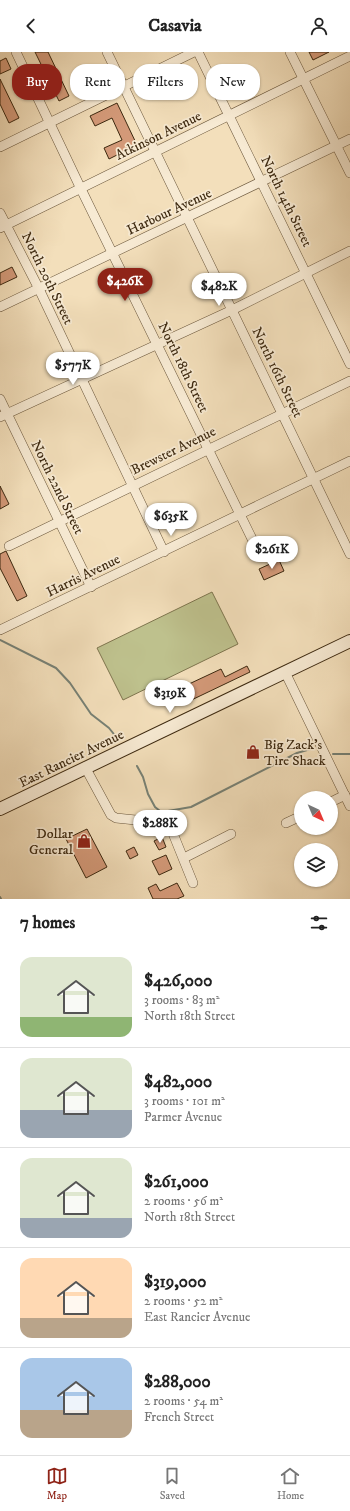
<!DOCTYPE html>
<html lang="en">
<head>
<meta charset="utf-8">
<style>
  body { margin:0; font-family:"IM FELL DW Pica",serif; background:#f6f6f6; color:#222; height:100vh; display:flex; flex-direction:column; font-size:15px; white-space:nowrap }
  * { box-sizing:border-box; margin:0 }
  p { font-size:13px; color:#767676 }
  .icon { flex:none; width:22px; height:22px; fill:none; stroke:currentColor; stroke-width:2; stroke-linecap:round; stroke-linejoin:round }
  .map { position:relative; height:847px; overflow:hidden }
  .sheet { display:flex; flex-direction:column; background:#fff; flex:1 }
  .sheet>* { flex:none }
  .top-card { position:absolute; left:12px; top:12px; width:326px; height:36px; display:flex; gap:8px }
  .needle { width:26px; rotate:136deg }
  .controls { position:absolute; left:294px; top:739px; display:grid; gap:8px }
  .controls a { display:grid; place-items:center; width:44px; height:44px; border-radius:50%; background:#fff; box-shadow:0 1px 3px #0004; font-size:20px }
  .price { position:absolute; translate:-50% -34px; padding:0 9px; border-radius:14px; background:#fff; color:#222; font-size:13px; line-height:26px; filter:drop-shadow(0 1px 2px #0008) }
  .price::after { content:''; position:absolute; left:50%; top:24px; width:12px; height:9px; margin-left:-6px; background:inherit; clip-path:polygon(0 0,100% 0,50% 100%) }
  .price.active { background:#8f2418; color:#fff }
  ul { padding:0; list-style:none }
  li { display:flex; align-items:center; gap:12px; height:100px; padding:0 20px }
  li+li { border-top:1px solid #e0e0e0 }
  li span { display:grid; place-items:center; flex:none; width:112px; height:80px; border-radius:12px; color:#555 }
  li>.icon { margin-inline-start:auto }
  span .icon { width:48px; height:48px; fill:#fffc; stroke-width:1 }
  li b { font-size:17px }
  h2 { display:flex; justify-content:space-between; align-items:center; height:48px; padding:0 20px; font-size:17px }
  .pill { padding:0 14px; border-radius:16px; background:#fff; box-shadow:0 1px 3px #0004; font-size:14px; line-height:36px }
  .pill.active { background:#8f2418; color:#fff }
  header { display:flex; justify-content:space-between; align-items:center; height:52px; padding:0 20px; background:#fff; font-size:18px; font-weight:700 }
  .menu { display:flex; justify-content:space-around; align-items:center; height:56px; border-top:1px solid #e0e0e0; background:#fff; font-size:11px; color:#767676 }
  .menu a { display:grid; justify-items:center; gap:2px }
  .menu .active { color:#8f2418 }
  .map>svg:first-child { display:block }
</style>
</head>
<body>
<header><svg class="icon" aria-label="back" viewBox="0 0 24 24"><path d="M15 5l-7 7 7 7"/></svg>Casavia<svg class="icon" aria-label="person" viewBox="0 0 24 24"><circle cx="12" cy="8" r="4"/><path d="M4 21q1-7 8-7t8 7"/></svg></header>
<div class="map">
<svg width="350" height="847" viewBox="0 0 350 847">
  <rect width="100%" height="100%" fill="#f3dfbb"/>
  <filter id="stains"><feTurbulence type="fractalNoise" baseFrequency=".005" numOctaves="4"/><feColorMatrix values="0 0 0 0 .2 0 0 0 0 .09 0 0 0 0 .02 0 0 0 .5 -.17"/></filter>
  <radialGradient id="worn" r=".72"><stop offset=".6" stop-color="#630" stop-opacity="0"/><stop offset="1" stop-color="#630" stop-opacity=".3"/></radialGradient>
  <path fill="#bec18d" stroke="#7e754e" d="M212,540L238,592L123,648L97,596Z"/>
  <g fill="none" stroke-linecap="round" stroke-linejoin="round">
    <g stroke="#778175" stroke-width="2">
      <path d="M0,588L56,616L70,631L91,662L109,676L117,686"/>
      <path d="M333,702H350"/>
      <path d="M137,714L143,725L148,742L155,755L160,759H168L191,755L297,701L314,696"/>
      <path d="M0,845L1,847"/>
    </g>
  </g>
  <g fill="#d39978" stroke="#3d2910">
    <path d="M35,0H48L69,44L59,49Z"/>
    <path d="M309,0H329L313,8Z"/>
    <path d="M6,6L11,17L0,22V9Z"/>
    <path d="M0,27L19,66L9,71L0,52Z"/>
    <path d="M117,51L137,93L109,107L104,96L122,88L112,66L95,74L90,64Z"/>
    <path d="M12,215L17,225L0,233V221Z"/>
    <path d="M0,434L9,452L0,457Z"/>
    <path d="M6,499L27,544L17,549L0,516V502Z"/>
    <path d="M279,508L284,519L264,528L259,517Z"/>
    <path d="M247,614L250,620L181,653L174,639L221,617L225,625Z"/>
    <path d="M87,777L107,815L86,826L66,787Z"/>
    <path d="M162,785L166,795L159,798L154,789Z"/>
    <path d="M134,795L138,803L130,807L126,799Z"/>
    <path d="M166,803L172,817L159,823L152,809Z"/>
    <path d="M177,831L184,844L177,847H153L148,836L156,832L160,839Z"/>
  </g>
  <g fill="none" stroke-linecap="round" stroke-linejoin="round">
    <defs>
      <g id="street">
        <path d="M16,0L81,137L254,491"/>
        <path d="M107,0L350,502"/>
        <path d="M198,0L350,312"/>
        <path d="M290,0L350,121"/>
        <path d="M0,95L194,0"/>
        <path d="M0,161L39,237L164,500"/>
        <path d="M0,176L350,4"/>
        <path d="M0,255L350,87"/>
        <path d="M0,347L91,535"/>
        <path d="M0,365L232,258L350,199"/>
        <path d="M9,494L350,329"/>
        <path d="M0,578L350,409"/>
        <path d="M285,620L350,754"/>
        <path d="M85,715L111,763L116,766L165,771L170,774L193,831"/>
        <path d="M331,750L345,743"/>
        <path d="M286,771L301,764"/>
        <path d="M184,806L231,782"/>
      </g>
      <path id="secondary" d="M0,757L350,589"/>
    </defs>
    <use href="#street" stroke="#6a563b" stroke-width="10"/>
    <use href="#secondary" stroke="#3d2910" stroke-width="14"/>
    <use href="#street" stroke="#f7ead3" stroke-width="9"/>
    <use href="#secondary" stroke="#f7ead3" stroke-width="12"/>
  </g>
  <defs>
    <symbol id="shop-bare" viewBox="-9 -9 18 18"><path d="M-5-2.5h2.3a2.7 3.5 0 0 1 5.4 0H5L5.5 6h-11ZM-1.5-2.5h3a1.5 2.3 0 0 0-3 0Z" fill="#8f2418" stroke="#f7ead3" stroke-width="2.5" paint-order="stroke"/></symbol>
  </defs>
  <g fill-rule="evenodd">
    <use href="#shop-bare" x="243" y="690" width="20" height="20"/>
    <use href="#shop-bare" x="74" y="779" width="20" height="20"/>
  </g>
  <g text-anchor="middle" stroke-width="3.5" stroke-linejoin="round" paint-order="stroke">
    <g font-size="14" fill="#3d2910" stroke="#f7ead3">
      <text transform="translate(158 83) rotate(-26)" y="5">Atkinson Avenue</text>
      <text transform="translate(287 149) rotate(64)" y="5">North 14th Street</text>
      <text transform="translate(169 159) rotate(-25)" y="5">Harbour Avenue</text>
      <text transform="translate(48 226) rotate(64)" y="5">North 20th Street</text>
      <text transform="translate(184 315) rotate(64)" y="5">North 18th Street</text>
      <text transform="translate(278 320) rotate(64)" y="5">North 16th Street</text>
      <text transform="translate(173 398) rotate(-26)" y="5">Brewster Avenue</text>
      <text transform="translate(58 435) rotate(64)" y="5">North 22nd Street</text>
      <text transform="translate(83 523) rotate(-26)" y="5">Harris Avenue</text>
      <text transform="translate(71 706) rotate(-26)" y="5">East Rancier Avenue</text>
    </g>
    <g font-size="14" fill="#3d2910" stroke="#f7ead3" text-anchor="start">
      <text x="264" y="697">Big Zack's<tspan x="264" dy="16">Tire Shack</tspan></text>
      <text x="73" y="786" text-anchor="end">Dollar<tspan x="73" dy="16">General</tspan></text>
    </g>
  </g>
  <rect width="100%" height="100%" filter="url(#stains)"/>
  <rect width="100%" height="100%" fill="url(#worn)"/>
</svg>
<div class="controls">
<a><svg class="needle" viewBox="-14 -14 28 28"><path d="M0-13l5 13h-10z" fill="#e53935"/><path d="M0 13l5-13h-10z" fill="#767676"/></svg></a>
<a><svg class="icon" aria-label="layers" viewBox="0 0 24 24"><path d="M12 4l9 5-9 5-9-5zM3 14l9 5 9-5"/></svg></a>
</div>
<b class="price active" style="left:125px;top:250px">$426K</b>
<b class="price" style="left:219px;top:255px">$482K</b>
<b class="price" style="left:73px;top:334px">$577K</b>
<b class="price" style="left:171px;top:485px">$635K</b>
<b class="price" style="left:272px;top:518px">$261K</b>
<b class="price" style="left:170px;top:662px">$319K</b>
<b class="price" style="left:160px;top:792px">$288K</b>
<div class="top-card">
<a class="pill active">Buy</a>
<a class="pill">Rent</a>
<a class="pill">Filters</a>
<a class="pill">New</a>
</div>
</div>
<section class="sheet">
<h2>7 homes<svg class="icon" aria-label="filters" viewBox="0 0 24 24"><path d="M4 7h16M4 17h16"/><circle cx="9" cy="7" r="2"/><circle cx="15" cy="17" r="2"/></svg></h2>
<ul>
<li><span style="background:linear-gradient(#dfe7d0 75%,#8fb573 0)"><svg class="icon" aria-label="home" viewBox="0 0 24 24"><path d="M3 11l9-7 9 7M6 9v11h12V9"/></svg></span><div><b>$426,000</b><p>3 rooms · 83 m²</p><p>North 18th Street</p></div></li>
<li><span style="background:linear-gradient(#dfe7d0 65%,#9aa5b1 0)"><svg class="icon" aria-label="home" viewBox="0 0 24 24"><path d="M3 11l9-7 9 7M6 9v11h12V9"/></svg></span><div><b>$482,000</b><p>3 rooms · 101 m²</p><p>Parmer Avenue</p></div></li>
<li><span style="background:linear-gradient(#dfe7d0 75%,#9aa5b1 0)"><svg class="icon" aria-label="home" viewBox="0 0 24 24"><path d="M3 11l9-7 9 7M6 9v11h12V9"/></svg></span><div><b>$261,000</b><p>2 rooms · 56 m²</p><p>North 18th Street</p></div></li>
<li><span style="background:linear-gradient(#ffd9b3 75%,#b9a48a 0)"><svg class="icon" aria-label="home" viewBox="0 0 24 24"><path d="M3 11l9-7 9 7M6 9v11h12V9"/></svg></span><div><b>$319,000</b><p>2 rooms · 52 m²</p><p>East Rancier Avenue</p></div></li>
<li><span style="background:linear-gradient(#a9c7e8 65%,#b9a48a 0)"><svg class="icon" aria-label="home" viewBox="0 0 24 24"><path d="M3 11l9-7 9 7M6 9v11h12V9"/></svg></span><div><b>$288,000</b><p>2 rooms · 54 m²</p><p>French Street</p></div></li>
</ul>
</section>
<nav class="menu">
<a class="active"><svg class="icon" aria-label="map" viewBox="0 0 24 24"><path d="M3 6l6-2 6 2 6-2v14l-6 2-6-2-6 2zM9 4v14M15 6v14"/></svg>Map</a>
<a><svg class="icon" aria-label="saved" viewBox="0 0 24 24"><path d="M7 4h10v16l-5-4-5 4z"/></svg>Saved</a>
<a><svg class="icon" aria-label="home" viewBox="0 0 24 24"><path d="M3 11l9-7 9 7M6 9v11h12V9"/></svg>Home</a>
</nav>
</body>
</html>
